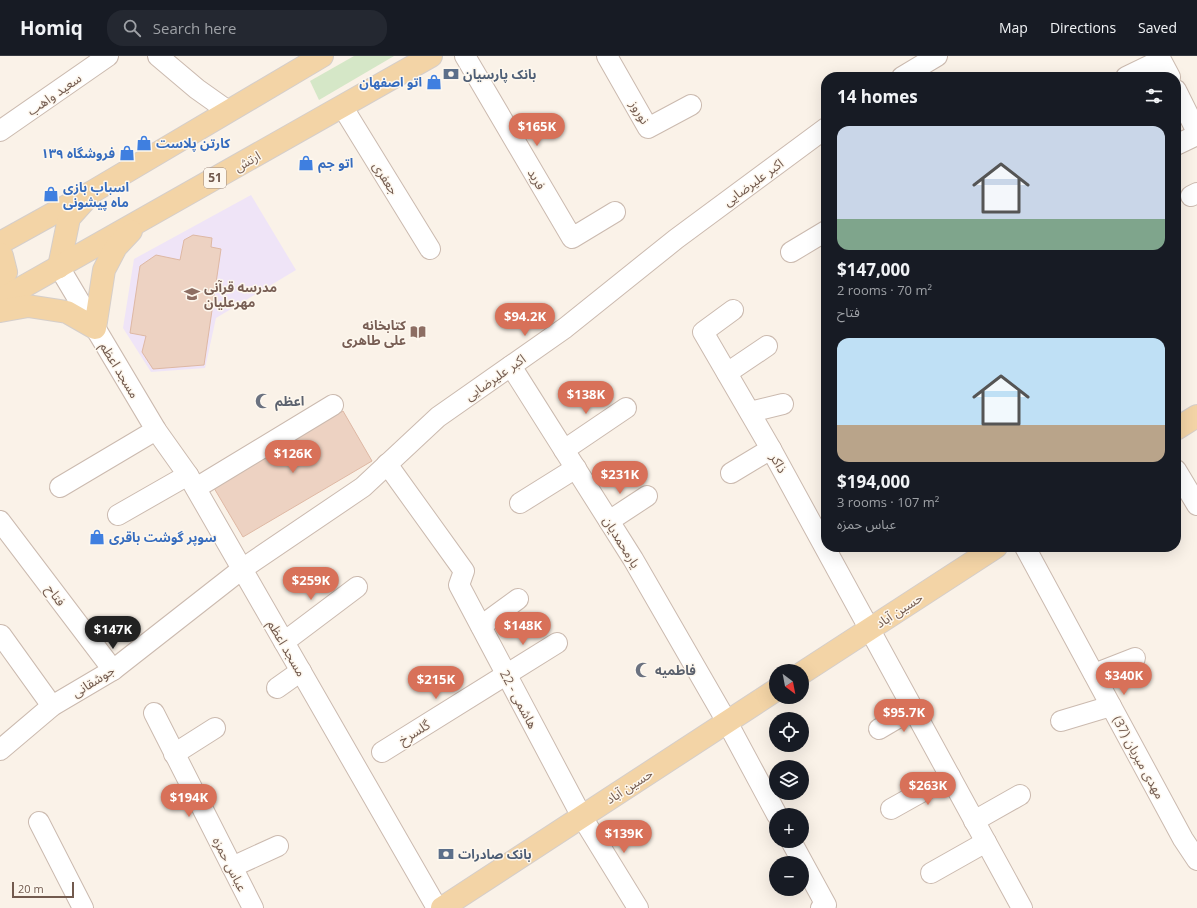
<!DOCTYPE html>
<html lang="en">
<head>
<meta charset="utf-8">
<style>
  body { margin:0; font-family:"Open Sans","Noto Sans Arabic",sans-serif; background:#242831; color:#f1f3f6; height:100vh; display:flex; flex-direction:column; font-size:15px; white-space:nowrap }
  * { box-sizing:border-box; margin:0 }
  p { font-size:13px; color:#9ea1a6 }
  .icon { flex:none; width:22px; height:22px; fill:none; stroke:currentColor; stroke-width:2; stroke-linecap:round; stroke-linejoin:round }
  .map { position:relative; flex:1; overflow:hidden }
  .panel { position:absolute; left:821px; top:16px; width:360px; height:480px; display:flex; flex-direction:column; background:#171b24; border-radius:16px; box-shadow:0 4px 16px #0002 }
  .panel>* { flex:none }
  .needle { width:26px; rotate:148deg }
  .tools { position:absolute; left:769px; top:608px; display:grid; gap:8px }
  .tools a { display:grid; place-items:center; width:40px; height:40px; border-radius:50%; background:#171b24; box-shadow:0 4px 16px #0002; font-size:20px }
  .scale { position:absolute; left:12px; bottom:10px; width:62px; box-sizing:border-box; padding-left:4px; border:2px solid #725a4e; border-top:0; font-size:11px; line-height:14px; white-space:nowrap; color:#725a4e; -webkit-text-stroke:3px #fdf7ee; paint-order:stroke }
  .price { position:absolute; translate:-50% -34px; padding:0 9px; border-radius:14px; background:#d87159; color:#fff; font-size:13px; line-height:26px; filter:drop-shadow(0 1px 2px #0008) }
  .price::after { content:''; position:absolute; left:50%; top:24px; width:12px; height:9px; margin-left:-6px; background:inherit; clip-path:polygon(0 0,100% 0,50% 100%) }
  .price.active { background:#222; color:#fff }
  ul { padding:0; list-style:none }
  li { display:grid; align-content:center; gap:8px; height:212px; padding:0 16px }
  li span { display:grid; place-items:center; height:124px; border-radius:12px; color:#555 }
  li>.icon { margin-inline-start:auto }
  span .icon { width:72px; height:72px; fill:#fffc; stroke-width:1 }
  li b { font-size:17px }
  h2 { display:flex; justify-content:space-between; align-items:center; height:48px; padding:0 16px; font-size:17px }
  header { display:flex; align-items:center; gap:24px; box-sizing:border-box; height:56px; padding:0 20px; background:#171b24; border-bottom:1px solid #363941 }
  header strong { font-size:19px }
  nav { display:flex; gap:22px; margin-inline-start:auto; font-size:14px }
  .search { width:280px; height:36px; background:#242831; display:flex; align-items:center; gap:10px; box-sizing:border-box; padding:0 14px; border-radius:16px; color:#9ea1a6; font-size:15px }
  .map>svg:first-child { display:block }
</style>
</head>
<body>
<header>
<strong>Homiq</strong>
<div class="search"><svg class="icon" aria-label="search" viewBox="0 0 24 24"><circle cx="10" cy="10" r="6"/><path d="M15 15l6 6"/></svg>Search here</div>
<nav><a>Map</a><a>Directions</a><a>Saved</a></nav>
</header>
<div class="map">
<svg width="1197" height="852" viewBox="0 0 1197 852">
  <rect width="100%" height="100%" fill="#faf2e8"/>
  <path fill="#efe4f7" d="M251,139L296,214L216,262L205,312L151,316L123,272L134,203Z"/>
  <path fill="#d5e7c7" d="M354,0H394L319,44L310,25Z"/>
  <g fill="#edd2c2" stroke="#deb8a4">
    <path d="M193,179L212,182L211,191L221,193L204,309L153,313L142,296L146,280L130,277L140,210L156,199L180,204L184,184Z"/>
    <path d="M343,355L372,405L243,481L214,432Z"/>
  </g>
  <g fill="none" stroke-linecap="round" stroke-linejoin="round">
    <defs>
      <g id="minor">
        <path d="M158,0L197,33L228,55"/>
        <path d="M465,0L572,182L615,156"/>
        <path d="M607,0L648,72L691,49"/>
        <path d="M902,21L937,0"/>
        <path d="M1126,21L1161,4L1170,21"/>
        <path d="M1176,34L1197,76"/>
        <path d="M342,50L430,193"/>
        <path d="M0,75L108,0"/>
        <path d="M1176,89L1197,79"/>
        <path d="M1191,140L1197,137"/>
        <path d="M791,196L826,175"/>
        <path d="M59,211L156,374L188,419L437,852"/>
        <path d="M733,254L703,276L771,393L1022,852"/>
        <path d="M511,310L633,503L727,666L777,759"/>
        <path d="M727,317L767,290"/>
        <path d="M750,356L783,348"/>
        <path d="M564,394L626,352"/>
        <path d="M387,408L464,515L459,529L582,761L638,852"/>
        <path d="M1176,414L1197,449"/>
        <path d="M731,417L771,393"/>
        <path d="M60,431L156,374"/>
        <path d="M196,432L333,349"/>
        <path d="M520,447L576,412"/>
        <path d="M118,459L188,419"/>
        <path d="M0,465L113,614"/>
        <path d="M609,465L647,440"/>
        <path d="M1025,491L1183,783L1197,804"/>
        <path d="M481,570L518,543"/>
        <path d="M1,579L52,650"/>
        <path d="M284,586L357,531"/>
        <path d="M1094,618L1135,602"/>
        <path d="M277,632L301,615"/>
        <path d="M154,657L253,852"/>
        <path d="M1061,665L1111,650"/>
        <path d="M879,673L913,653"/>
        <path d="M0,694L52,650L113,614L242,513L363,431L438,361L565,272L676,183L826,72"/>
        <path d="M382,696L557,587"/>
        <path d="M174,698L215,672"/>
        <path d="M891,753L950,720"/>
        <path d="M974,765L1020,739"/>
        <path d="M39,766L83,852"/>
        <path d="M791,785L826,849L821,852"/>
        <path d="M232,811L278,790"/>
        <path d="M931,817L986,786"/>
      </g>
      <g id="major">
        <path d="M0,187L92,136L322,0"/>
        <path d="M0,198L2,200L6,216L0,220"/>
        <path d="M59,211L69,162L86,143"/>
        <path d="M0,244L431,0"/>
        <path d="M0,255L28,250L67,256L95,272L104,214L116,191L131,175"/>
        <path d="M1176,373L1197,360"/>
        <path d="M802,617L996,491"/>
        <path d="M442,852L776,634"/>
      </g>
    </defs>
    <use href="#minor" stroke="#cbbaaf" stroke-width="22"/>
    <use href="#major" stroke="#d5ceca" stroke-width="24"/>
    <use href="#minor" stroke="#fff" stroke-width="20"/>
    <use href="#major" stroke="#f3d4a6" stroke-width="22"/>
  </g>
  <defs>
    <symbol id="bank-bare" viewBox="-9 -9 18 18"><path d="M-6-4H6V4H-6ZM0-2.3a2.3 2.3 0 1 0 0 4.6a2.3 2.3 0 1 0 0-4.6Z" fill="#5c6f8a" stroke="#fdf7ee" stroke-width="2.5" paint-order="stroke"/></symbol>
    <symbol id="shop-bare" viewBox="-9 -9 18 18"><path d="M-5-2.5h2.3a2.7 3.5 0 0 1 5.4 0H5L5.5 6h-11ZM-1.5-2.5h3a1.5 2.3 0 0 0-3 0Z" fill="#3f7fe0" stroke="#fdf7ee" stroke-width="2.5" paint-order="stroke"/></symbol>
    <symbol id="school-bare" viewBox="-9 -9 18 18"><path d="M0-5L7-2L0 1L-7-2ZM-4 1L0 2.5L4 1V4Q0 6-4 4Z" fill="#8d6e63" stroke="#fdf7ee" stroke-width="2.5" paint-order="stroke"/></symbol>
    <symbol id="library-bare" viewBox="-9 -9 18 18"><path d="M-6-4Q-3-5.5-.7-3.5V5Q-3 3-6 4ZM6-4Q3-5.5 .7-3.5V5Q3 3 6 4Z" fill="#8d6e63" stroke="#fdf7ee" stroke-width="2.5" paint-order="stroke"/></symbol>
    <symbol id="mosque-bare" viewBox="-9 -9 18 18"><path d="M3.5-4.9A6 6 0 1 0 3.5 4.9A5 5 0 1 1 3.5-4.9Z" fill="#6b7280" stroke="#fdf7ee" stroke-width="2.5" paint-order="stroke"/></symbol>
  </defs>
  <g fill-rule="evenodd">
    <use href="#bank-bare" x="440" y="7" width="22" height="22"/>
    <use href="#shop-bare" x="423" y="15" width="22" height="22"/>
    <use href="#shop-bare" x="133" y="76" width="22" height="22"/>
    <use href="#shop-bare" x="116" y="86" width="22" height="22"/>
    <use href="#shop-bare" x="295" y="96" width="22" height="22"/>
    <use href="#shop-bare" x="40" y="127" width="22" height="22"/>
    <use href="#school-bare" x="181" y="227" width="22" height="22"/>
    <use href="#library-bare" x="407" y="265" width="22" height="22"/>
    <use href="#mosque-bare" x="252" y="334" width="22" height="22"/>
    <use href="#shop-bare" x="86" y="470" width="22" height="22"/>
    <use href="#mosque-bare" x="632" y="603" width="22" height="22"/>
    <use href="#bank-bare" x="435" y="787" width="22" height="22"/>
  </g>
  <g text-anchor="middle" stroke-width="3" stroke-linejoin="round" paint-order="stroke">
    <rect fill="#fdf7ee" stroke="#9c897e" stroke-width="1" x="204" y="112" width="22" height="20" rx="3"/>
    <g font-size="12" font-weight="bold" fill="#725a4e">
      <text x="215" y="126">51</text>
    </g>
    <g font-size="13" font-weight="bold" fill="#4e5e75" stroke="#fdf7ee" text-anchor="start">
      <text x="463" y="23">بانک پارسیان</text>
      <text x="458" y="803">بانک صادرات</text>
    </g>
    <g font-size="13" font-weight="bold" fill="#366cbe" stroke="#fdf7ee" text-anchor="start">
      <text x="422" y="31" text-anchor="end">اتو اصفهان</text>
      <text x="156" y="92">کارتن پلاست</text>
      <text x="115" y="102" text-anchor="end">فروشگاه ۱۳۹</text>
      <text x="318" y="112">اتو جم</text>
      <text x="63" y="136">اسباب بازی<tspan x="63" dy="15">ماه پیشونی</tspan></text>
      <text x="109" y="486">سوپر گوشت باقری</text>
    </g>
    <g font-size="13" fill="#725a4e" stroke="#fdf7ee">
      <text transform="translate(54 38) rotate(-35)" y="5">سعید واهب</text>
      <text transform="translate(640 56) rotate(58)" y="5">نوروز</text>
      <text transform="translate(247 105) rotate(-30)" y="5">ارتش</text>
      <text transform="translate(386 122) rotate(58)" y="5">جعفری</text>
      <text transform="translate(537 123) rotate(60)" y="5">فرید</text>
      <text transform="translate(753 126) rotate(-36)" y="5">اکبر علیرضایی</text>
      <text transform="translate(120 314) rotate(59)" y="5">مسجد اعظم</text>
      <text transform="translate(495 321) rotate(-35)" y="5">اکبر علیرضایی</text>
      <text transform="translate(779 407) rotate(61)" y="5">ذاکر</text>
      <text transform="translate(622 486) rotate(58)" y="5">یارمحمدیان</text>
      <text transform="translate(56 539) rotate(53)" y="5">فتاح</text>
      <text transform="translate(899 554) rotate(-33)" y="5">حسین آباد</text>
      <text transform="translate(287 592) rotate(60)" y="5">مسجد اعظم</text>
      <text transform="translate(93 625) rotate(-32)" y="5">جوشقانی</text>
      <text transform="translate(519 643) rotate(62)" y="5">هاشمی - 22</text>
      <text transform="translate(414 676) rotate(-32)" y="5">گلسرخ</text>
      <text transform="translate(1139 701) rotate(61)" y="5">مهدی میریان (37)</text>
      <text transform="translate(629 730) rotate(-33)" y="5">حسین آباد</text>
      <text transform="translate(230 808) rotate(63)" y="5">عباس حمزه</text>
    </g>
    <g font-size="13" font-weight="bold" fill="#785e54" stroke="#fdf7ee" text-anchor="start">
      <text x="204" y="236">مدرسه قرآنی<tspan x="204" dy="15">مهرعلیان</tspan></text>
      <text x="406" y="274" text-anchor="end">کتابخانه<tspan x="406" dy="15">علی طاهری</tspan></text>
    </g>
    <g font-size="13" font-weight="bold" fill="#5b616d" stroke="#fdf7ee" text-anchor="start">
      <text x="275" y="350">اعظم</text>
      <text x="655" y="619">فاطمیه</text>
    </g>
  </g>
</svg>
<div class="tools">
<a><svg class="needle" viewBox="-14 -14 28 28"><path d="M0-13l5 13h-10z" fill="#e53935"/><path d="M0 13l5-13h-10z" fill="#9ea1a6"/></svg></a>
<a><svg class="icon" aria-label="locate" viewBox="0 0 24 24"><circle cx="12" cy="12" r="6"/><path d="M12 2v4M12 18v4M2 12h4M18 12h4"/></svg></a>
<a><svg class="icon" aria-label="layers" viewBox="0 0 24 24"><path d="M12 4l9 5-9 5-9-5zM3 14l9 5 9-5"/></svg></a>
<a>+</a>
<a>−</a>
</div>
<div class="scale">20 m</div>
<b class="price" style="left:537px;top:91px">$165K</b>
<b class="price" style="left:525px;top:281px">$94.2K</b>
<b class="price" style="left:586px;top:359px">$138K</b>
<b class="price" style="left:293px;top:418px">$126K</b>
<b class="price" style="left:620px;top:439px">$231K</b>
<b class="price" style="left:311px;top:545px">$259K</b>
<b class="price" style="left:523px;top:590px">$148K</b>
<b class="price active" style="left:113px;top:594px">$147K</b>
<b class="price" style="left:1124px;top:640px">$340K</b>
<b class="price" style="left:436px;top:644px">$215K</b>
<b class="price" style="left:904px;top:677px">$95.7K</b>
<b class="price" style="left:928px;top:750px">$263K</b>
<b class="price" style="left:189px;top:762px">$194K</b>
<b class="price" style="left:624px;top:798px">$139K</b>
<section class="panel">
<h2>14 homes<svg class="icon" aria-label="filters" viewBox="0 0 24 24"><path d="M4 7h16M4 17h16"/><circle cx="9" cy="7" r="2"/><circle cx="15" cy="17" r="2"/></svg></h2>
<ul>
<li><span style="background:linear-gradient(#c9d6e8 75%,#7fa58c 0)"><svg class="icon" aria-label="home" viewBox="0 0 24 24"><path d="M3 11l9-7 9 7M6 9v11h12V9"/></svg></span><div><b>$147,000</b><p>2 rooms · 70 m²</p><p>فتاح</p></div></li>
<li><span style="background:linear-gradient(#bfe0f5 70%,#b9a48a 0)"><svg class="icon" aria-label="home" viewBox="0 0 24 24"><path d="M3 11l9-7 9 7M6 9v11h12V9"/></svg></span><div><b>$194,000</b><p>3 rooms · 107 m²</p><p>عباس حمزه</p></div></li>
</ul>
</section>
</div>
</body>
</html>
